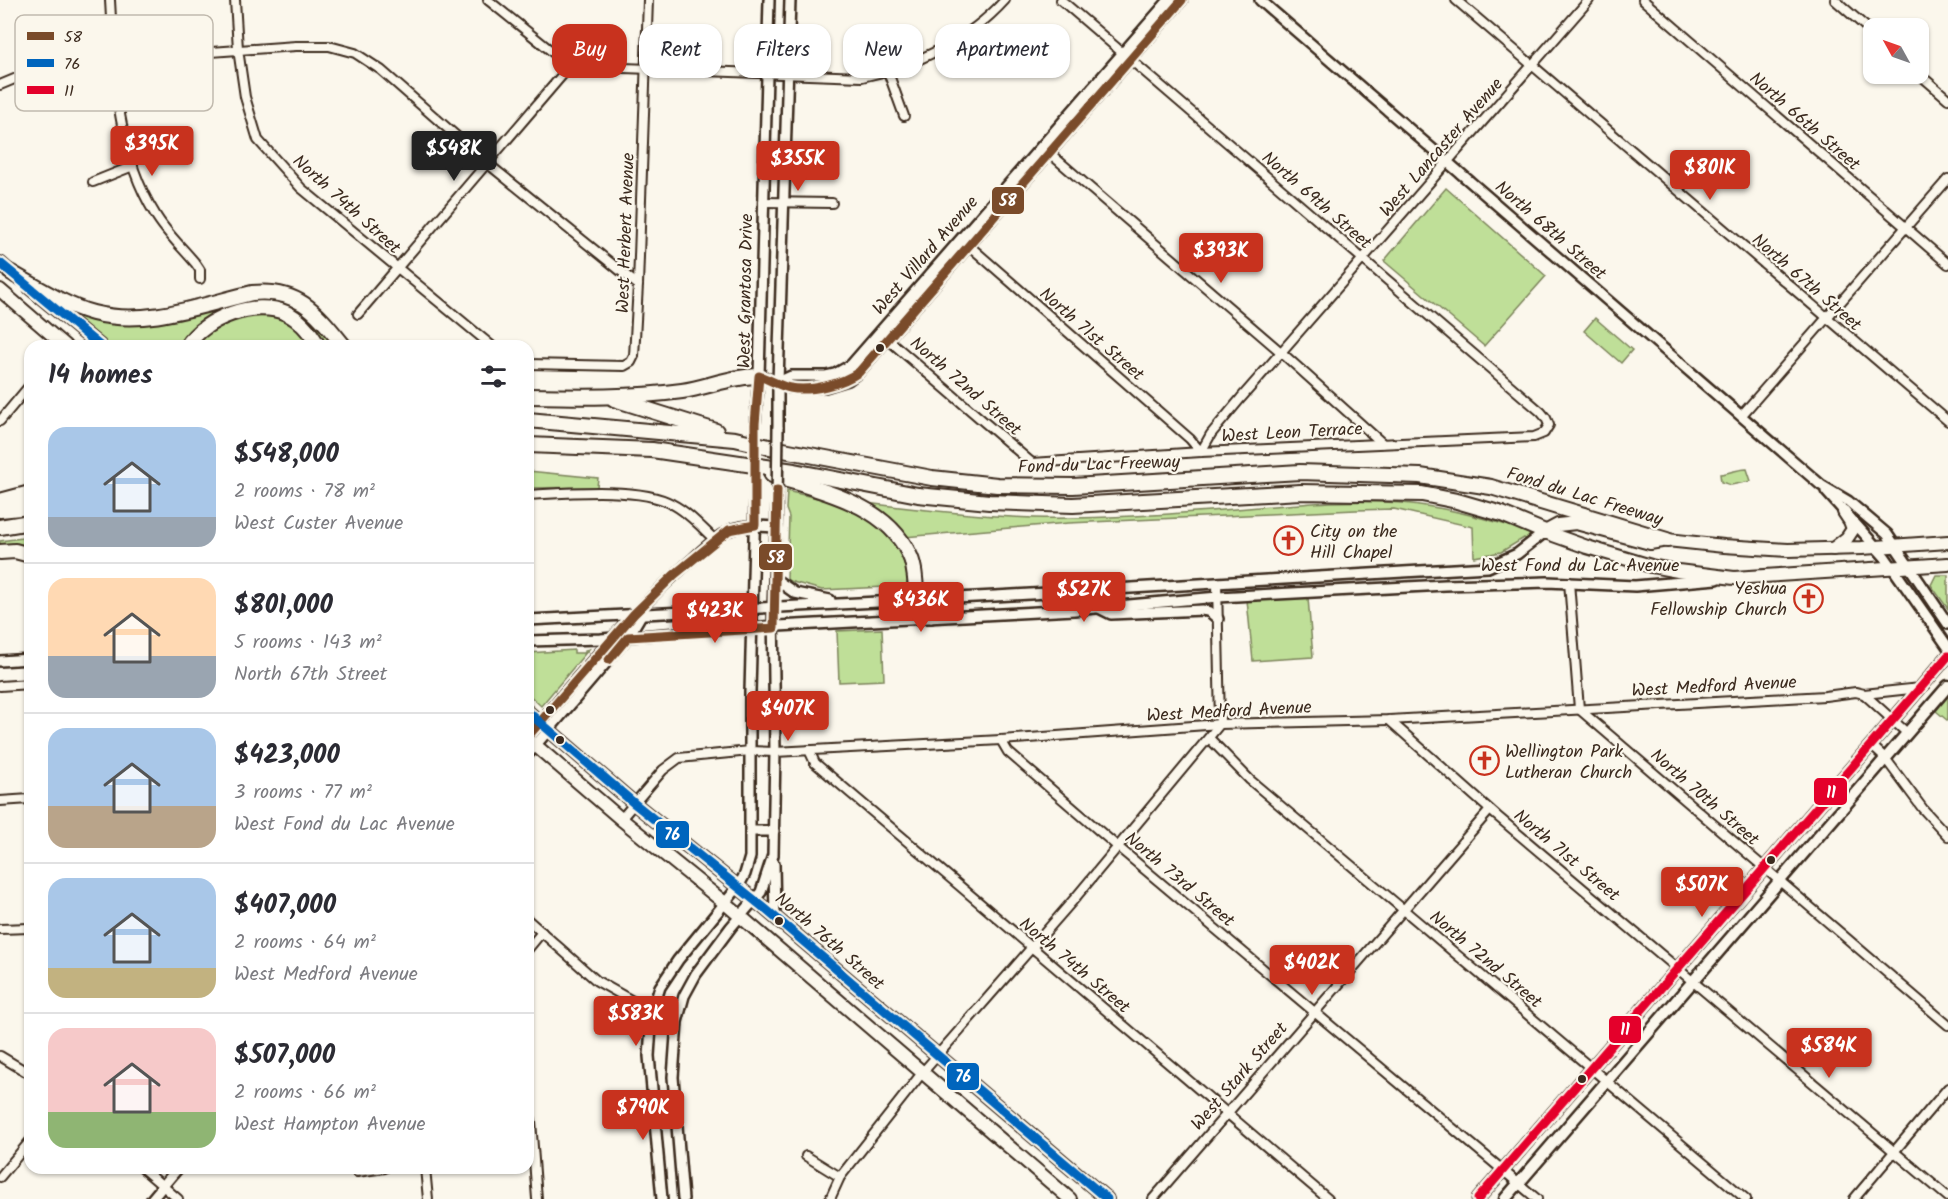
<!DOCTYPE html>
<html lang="en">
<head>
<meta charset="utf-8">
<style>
  body { margin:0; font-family:Kalam,sans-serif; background:#f2f2f3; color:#2b2b33; height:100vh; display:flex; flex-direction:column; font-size:22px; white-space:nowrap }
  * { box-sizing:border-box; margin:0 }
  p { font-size:20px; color:#7c7c81 }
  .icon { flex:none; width:33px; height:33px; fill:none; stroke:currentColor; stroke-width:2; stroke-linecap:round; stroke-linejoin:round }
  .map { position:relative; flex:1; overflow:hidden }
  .side { position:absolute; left:24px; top:340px; width:510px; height:834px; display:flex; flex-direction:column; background:#fff; border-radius:18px; box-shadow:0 2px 4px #0004 }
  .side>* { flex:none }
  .guide { position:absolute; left:552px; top:24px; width:570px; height:54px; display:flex; gap:12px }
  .needle { width:39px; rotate:310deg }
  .fabs { position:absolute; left:1863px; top:18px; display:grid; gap:12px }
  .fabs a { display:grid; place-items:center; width:66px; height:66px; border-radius:12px; background:#fff; box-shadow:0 2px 4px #0004; font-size:30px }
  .price { position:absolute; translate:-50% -51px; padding:0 14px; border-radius:6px; background:#c8321e; color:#fff; font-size:20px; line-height:39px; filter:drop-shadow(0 2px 3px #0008) }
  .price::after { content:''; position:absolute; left:50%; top:36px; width:18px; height:14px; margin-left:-9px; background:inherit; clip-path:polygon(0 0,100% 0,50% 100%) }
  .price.on { background:#222; color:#fff }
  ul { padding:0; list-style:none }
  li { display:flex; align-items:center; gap:18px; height:150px; padding:0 24px }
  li+li { border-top:2px solid #e1e1e2 }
  li span { display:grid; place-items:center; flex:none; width:168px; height:120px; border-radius:18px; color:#555 }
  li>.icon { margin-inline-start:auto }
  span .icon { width:72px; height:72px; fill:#fffc; stroke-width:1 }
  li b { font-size:26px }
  h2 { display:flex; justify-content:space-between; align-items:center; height:72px; padding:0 24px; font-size:26px }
  .tag { padding:0 21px; border-radius:18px; background:#fff; box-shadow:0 2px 4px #0004; font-size:21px; line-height:54px }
  .tag.on { background:#c8321e; color:#fff }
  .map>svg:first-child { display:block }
</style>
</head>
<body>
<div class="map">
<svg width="1948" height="1199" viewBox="0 0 1948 1199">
  <rect width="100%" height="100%" fill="#fbf7ec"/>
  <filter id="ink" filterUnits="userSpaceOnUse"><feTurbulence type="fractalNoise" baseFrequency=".0167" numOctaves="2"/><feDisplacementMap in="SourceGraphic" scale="12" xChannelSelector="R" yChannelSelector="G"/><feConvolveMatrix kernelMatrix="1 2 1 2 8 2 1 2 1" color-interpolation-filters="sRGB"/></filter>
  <g filter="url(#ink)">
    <g fill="#bfdf98" stroke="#7d845b" stroke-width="1.5">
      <path d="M1446,188L1546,276L1484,346L1384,261Z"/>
      <path d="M245,298L287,300L310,314L337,346H321L319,341L265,305L183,340L180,346H108L56,302L106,319Z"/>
      <path d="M272,314L296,325L313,346H189L202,332L237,317Z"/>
      <path d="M1595,318L1632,350L1621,363L1584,331Z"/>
      <path d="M1747,469L1751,481L1731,485L1721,482L1720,474C1730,473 1737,469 1747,469Z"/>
      <path d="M528,471L598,478L597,487L528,488Z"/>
      <path d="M787,491C819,499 860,504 885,530C890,535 894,542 899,548C908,559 911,573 906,586L822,590L789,581L787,579L789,517L786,509Z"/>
      <path d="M1330,502C1364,501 1399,501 1432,507C1466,512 1498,523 1531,532L1527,540L1524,538L1501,552L1474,557L1473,527L1394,509L1356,510L1069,523L904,537L866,503C922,510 978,516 1034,518C1133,520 1232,508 1330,502Z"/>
      <path d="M30,537V551L0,547V541Z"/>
      <path d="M1936,575H1948V609L1931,585Z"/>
      <path d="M1308,598L1313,657L1253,661L1247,600Z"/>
      <path d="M882,629L884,680L839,682L837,631Z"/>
      <path d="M589,649L541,706L528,694V653L574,650V653H585V650Z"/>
      <path d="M1948,696V721L1936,711Z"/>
    </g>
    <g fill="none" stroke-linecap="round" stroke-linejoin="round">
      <defs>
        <g id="minor">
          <path d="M110,0C114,71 116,152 155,214C166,233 182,247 196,264L200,270V279"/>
          <path d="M235,0L238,49L245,97L258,140L301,188L492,346"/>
          <path d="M488,0L570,66"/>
          <path d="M1456,0L1948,421"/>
          <path d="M1643,0L1948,264"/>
          <path d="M1835,0L1874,34"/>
          <path d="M570,66L862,77C915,66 968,41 1005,0"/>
          <path d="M888,72L904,116"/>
          <path d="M1918,73L1948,99"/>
          <path d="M0,85L48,65L113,59L296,46H329L355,53L381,70L487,163L638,285"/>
          <path d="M1046,150L1282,353L1382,443"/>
          <path d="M93,182L133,166"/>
          <path d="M763,202L832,203"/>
          <path d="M965,242L1190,439L1201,452L1211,434L1241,398L1589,0"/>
          <path d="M358,314L570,66"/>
          <path d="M884,336L1032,463L1201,452L1534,437L1544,433L1549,425L1546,418L1541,412L1061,0"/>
          <path d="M528,364L624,366L631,362L634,356L638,285L648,0"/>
          <path d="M1741,416L1948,179"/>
          <path d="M0,421L30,385"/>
          <path d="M528,495C564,493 641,486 672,504C688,512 702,528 715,540"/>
          <path d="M1569,582L1579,709L1948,1025"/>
          <path d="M0,686L30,684"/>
          <path d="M1864,694L1907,733"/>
          <path d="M1389,720L1497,816L1948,1197"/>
          <path d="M1210,739L1250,780L1746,1199"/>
          <path d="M1001,740L1008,752L1118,847L1537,1199"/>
          <path d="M1871,745L1885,758L1923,809L1948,836"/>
          <path d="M809,750L815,763L1328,1199"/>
          <path d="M0,801L30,799"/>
          <path d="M621,819L663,770L679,758L750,751L775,752L1001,740L1220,724L1389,720L1825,696L1856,692L1864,694L1920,688"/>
          <path d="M528,920L597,981L652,1012L677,1022"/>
          <path d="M0,929L30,928"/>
          <path d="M528,949L542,932"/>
          <path d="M0,1056L30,1074"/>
          <path d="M528,1107L531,1121L537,1199"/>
          <path d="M806,1156L840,1177"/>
          <path d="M142,1168L178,1199"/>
          <path d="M425,1168L428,1199"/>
          <path d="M357,1172L385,1168"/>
          <path d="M0,1177L30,1141"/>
          <path d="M830,1199L840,1177L922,1073L1076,897L1220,724L1217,583"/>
          <path d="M1153,1199L1490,810"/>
          <path d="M1854,1199L1948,1088"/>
        </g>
        <g id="tertiary">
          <path d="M1260,0L1821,485L1848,501L1887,534L1948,624"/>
          <path d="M759,376L778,382L790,388L825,387L848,380L859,372L1182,0"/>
          <path d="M778,382L791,376H826L835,374L851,365L1169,0"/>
          <path d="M755,424L759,376L769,0"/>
          <path d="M778,428V382L790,0"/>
          <path d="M1826,491L1885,557L1948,647"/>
          <path d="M775,579L795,593L830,600"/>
          <path d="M917,599L922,610L931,618"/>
          <path d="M1099,608L1111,614L1203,610L1210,612L1218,619"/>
          <path d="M528,620L995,596L1488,567L1517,554L1545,532"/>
          <path d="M528,641L601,639L742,628L1074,610L1218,597L1445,585L1547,582L1635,586L1717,579"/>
          <path d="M0,661L30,659"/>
          <path d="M528,736C581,675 632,610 694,558C705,548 717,536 730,530C745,524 761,526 776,527"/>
          <path d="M528,754L628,637L644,610"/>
          <path d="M751,831H774"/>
          <path d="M774,864L775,917"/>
          <path d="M152,1199L178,1168"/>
          <path d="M662,1199L649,1056L652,1012L660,987L678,960L738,887L745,874L750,857V692L755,501"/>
          <path d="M683,1199L673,1077L677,1022L684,996L696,974L731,927L761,892L773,855L775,752L773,607L777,504"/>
        </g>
        <g id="secondary">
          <path d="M1478,1199L1948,656"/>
          <path d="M1505,1199L1948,686"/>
        </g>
        <g id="primary">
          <path d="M0,263L16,277"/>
          <path d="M30,288L100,346"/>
          <path d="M0,290L65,346"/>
          <path d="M1545,532L1587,547L1651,566L1678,571L1734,578L1948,564"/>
          <path d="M1545,532L1558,525L1576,523L1650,543L1667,540L1724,546L1788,550L1862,548L1948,542"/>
          <path d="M1833,549L1847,538L1853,529L1850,521L1844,512"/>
          <path d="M528,712L635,804L763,907L1107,1199"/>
          <path d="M528,739L621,819L726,904L1070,1199"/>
        </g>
        <g id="motorway">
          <path d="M10,272C37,287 64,305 93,313C146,327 201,305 252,293C299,288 317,313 344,346"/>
          <path d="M187,346C204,318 255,299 286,313C301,320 311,333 318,346"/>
          <path d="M528,396C579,397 631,398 682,391C708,387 732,376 759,376"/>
          <path d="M614,399L716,431"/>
          <path d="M528,420L735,439L778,449L932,478L997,485L1073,486L1300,472L1420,476L1491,487L1667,540"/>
          <path d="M528,445L652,450L794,471L918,495L989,502L1073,505L1300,492L1422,494L1457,501L1502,514L1545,532"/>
          <path d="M772,475C820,491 885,503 909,554C916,567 915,585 917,599"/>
          <path d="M0,501L30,493"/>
          <path d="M0,510L30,507"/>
          <path d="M0,527L30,522"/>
          <path d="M0,552L15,551L30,555"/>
        </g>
      </defs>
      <use href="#minor" stroke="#3b2a1e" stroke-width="12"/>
      <use href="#tertiary" stroke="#3b2a1e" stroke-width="14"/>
      <use href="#secondary" stroke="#3b2a1e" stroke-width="15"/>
      <use href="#primary" stroke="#3b2a1e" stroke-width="16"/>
      <use href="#motorway" stroke="#3b2a1e" stroke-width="18"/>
      <use href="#minor" stroke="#fbf7ec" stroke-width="8"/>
      <use href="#tertiary" stroke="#fbf7ec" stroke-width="9"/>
      <use href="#secondary" stroke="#fbf7ec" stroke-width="10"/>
      <use href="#primary" stroke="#fbf7ec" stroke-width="12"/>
      <use href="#motorway" stroke="#fbf7ec" stroke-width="14"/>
      <defs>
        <g id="tertiary-bridge">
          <path d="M755,501V424"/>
          <path d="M777,504L778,428"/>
        </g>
      </defs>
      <use href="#tertiary-bridge" stroke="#3b2a1e" stroke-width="14" stroke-linecap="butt"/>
      <use href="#tertiary-bridge" stroke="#fbf7ec" stroke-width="9"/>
      <defs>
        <g id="bus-1">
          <path d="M609,660L628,637L774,628L777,490"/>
          <path d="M528,736L634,614L674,575L729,530L755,525V424L759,376C768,379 783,387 790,388C811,392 842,384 859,372L1182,0"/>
        </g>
        <g id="bus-2">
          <path d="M0,263L100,346"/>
          <path d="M528,712L635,804L763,907L1107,1199"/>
        </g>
        <path id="bus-3" d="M1478,1199L1948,656"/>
      </defs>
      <use href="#bus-1" stroke="#fbf7ec" stroke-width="14"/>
      <use href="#bus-2" stroke="#fbf7ec" stroke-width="14"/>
      <use href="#bus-3" stroke="#fbf7ec" stroke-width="14"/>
      <use href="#bus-1" stroke="#7a4b2a" stroke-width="9"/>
      <use href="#bus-2" stroke="#0065bd" stroke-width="9"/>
      <use href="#bus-3" stroke="#e4002b" stroke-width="9"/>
    </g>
  </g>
  <defs>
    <symbol id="church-ring" viewBox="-11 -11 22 22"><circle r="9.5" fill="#fbf7ec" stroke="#c8321e" stroke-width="1.5"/><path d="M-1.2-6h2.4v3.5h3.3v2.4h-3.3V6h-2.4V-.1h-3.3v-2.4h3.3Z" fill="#c8321e"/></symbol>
  </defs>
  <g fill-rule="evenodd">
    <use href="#church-ring" x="1272" y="524" width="33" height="33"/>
    <use href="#church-ring" x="1792" y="582" width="33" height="33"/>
    <use href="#church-ring" x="1468" y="744" width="33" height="33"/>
  </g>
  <g fill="#3b2a1e" stroke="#fbf7ec" stroke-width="2">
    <circle cx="880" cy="348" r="5"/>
    <circle cx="550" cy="710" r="5"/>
    <circle cx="560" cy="740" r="5"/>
    <circle cx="1771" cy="860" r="5"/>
    <circle cx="779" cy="921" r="5"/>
    <circle cx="1582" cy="1079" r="5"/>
  </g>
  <g text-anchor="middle" stroke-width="4.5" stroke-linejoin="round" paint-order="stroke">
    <g font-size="18" fill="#3b2a1e" stroke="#fbf7ec">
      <text transform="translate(1805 121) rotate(41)" y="6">North 66th Street</text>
      <text transform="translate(1441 147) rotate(-49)" y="6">West Lancaster Avenue</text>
      <text transform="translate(1317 200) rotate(41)" y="6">North 69th Street</text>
      <text transform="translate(347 204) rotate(42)" y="6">North 74th Street</text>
      <text transform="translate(1551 230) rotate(41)" y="6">North 68th Street</text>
      <text transform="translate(625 233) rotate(-88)" y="6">West Herbert Avenue</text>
      <text transform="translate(925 255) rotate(-49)" y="6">West Villard Avenue</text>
      <text transform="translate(1807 282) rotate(41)" y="6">North 67th Street</text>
      <text transform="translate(745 291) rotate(-89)" y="6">West Grantosa Drive</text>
      <text transform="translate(1092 334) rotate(41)" y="6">North 71st Street</text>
      <text transform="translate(966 386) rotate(41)" y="6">North 72nd Street</text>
      <text transform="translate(1292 432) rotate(-3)" y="6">West Leon Terrace</text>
      <text transform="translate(1099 464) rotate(-2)" y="6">Fond du Lac Freeway</text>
      <text transform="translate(1585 496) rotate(17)" y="6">Fond du Lac Freeway</text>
      <text x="1580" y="571">West Fond du Lac Avenue</text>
      <text transform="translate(1714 686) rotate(-3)" y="6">West Medford Avenue</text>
      <text transform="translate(1229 711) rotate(-3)" y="6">West Medford Avenue</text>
      <text transform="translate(1705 797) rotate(41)" y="6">North 70th Street</text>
      <text transform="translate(1567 855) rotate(40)" y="6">North 71st Street</text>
      <text transform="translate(1180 879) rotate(40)" y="6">North 73rd Street</text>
      <text transform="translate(830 941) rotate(41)" y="6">North 76th Street</text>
      <text transform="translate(1486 959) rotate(40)" y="6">North 72nd Street</text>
      <text transform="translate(1075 965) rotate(40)" y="6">North 74th Street</text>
      <text transform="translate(1239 1076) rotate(-49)" y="6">West Stark Street</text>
    </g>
    <g font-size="18" fill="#3b2a1e" stroke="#fbf7ec" text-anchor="start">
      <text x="1310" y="537">City on the<tspan x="1310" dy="21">Hill Chapel</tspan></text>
      <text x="1787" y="594" text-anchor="end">Yeshua<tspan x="1787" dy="21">Fellowship Church</tspan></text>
      <text x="1505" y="757">Wellington Park<tspan x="1505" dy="21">Lutheran Church</tspan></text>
    </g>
  </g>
  <rect x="15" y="15" width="198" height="96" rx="9" fill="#fbf7ec" stroke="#c1baae" stroke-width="1.5"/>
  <rect x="27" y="32" width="27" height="8" fill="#7a4b2a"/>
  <rect x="27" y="59" width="27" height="8" fill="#0065bd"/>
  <rect x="27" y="86" width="27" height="8" fill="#e4002b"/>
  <g font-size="16" fill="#3b2a1e">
    <text x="64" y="42">58</text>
    <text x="64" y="69">76</text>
    <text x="64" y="96">11</text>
  </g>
  <g stroke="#fbf7ec" stroke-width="2">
    <rect x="991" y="186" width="34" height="29" rx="6" fill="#7a4b2a"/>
    <rect x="758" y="543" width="35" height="28" rx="6" fill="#7a4b2a"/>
    <rect x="1813" y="777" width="35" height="29" rx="6" fill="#e4002b"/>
    <rect x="655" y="820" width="35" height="29" rx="6" fill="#0065bd"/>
    <rect x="1608" y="1015" width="34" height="29" rx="6" fill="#e4002b"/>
    <rect x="946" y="1062" width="34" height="29" rx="6" fill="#0065bd"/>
  </g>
  <g font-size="16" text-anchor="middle" font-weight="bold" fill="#fff">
    <text x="1008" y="206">58</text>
    <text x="776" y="563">58</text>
    <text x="1831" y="798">11</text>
    <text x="672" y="840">76</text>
    <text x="1625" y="1035">11</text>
    <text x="963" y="1082">76</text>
  </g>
</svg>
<div class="fabs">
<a><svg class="needle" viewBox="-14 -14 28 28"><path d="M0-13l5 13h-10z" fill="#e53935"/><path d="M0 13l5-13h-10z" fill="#7c7c81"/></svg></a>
</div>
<b class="price" style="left:152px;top:177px">$395K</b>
<b class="price on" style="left:454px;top:182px">$548K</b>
<b class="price" style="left:798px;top:192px">$355K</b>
<b class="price" style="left:1710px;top:201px">$801K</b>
<b class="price" style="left:1221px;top:284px">$393K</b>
<b class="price" style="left:1084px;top:623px">$527K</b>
<b class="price" style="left:921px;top:633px">$436K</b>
<b class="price" style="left:715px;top:644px">$423K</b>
<b class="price" style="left:788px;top:742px">$407K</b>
<b class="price" style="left:1702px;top:918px">$507K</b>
<b class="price" style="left:1312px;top:996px">$402K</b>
<b class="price" style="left:636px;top:1047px">$583K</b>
<b class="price" style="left:1829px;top:1079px">$584K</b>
<b class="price" style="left:643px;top:1141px">$790K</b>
<div class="guide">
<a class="tag on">Buy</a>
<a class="tag">Rent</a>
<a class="tag">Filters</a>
<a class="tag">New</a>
<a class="tag">Apartment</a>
</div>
<section class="side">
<h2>14 homes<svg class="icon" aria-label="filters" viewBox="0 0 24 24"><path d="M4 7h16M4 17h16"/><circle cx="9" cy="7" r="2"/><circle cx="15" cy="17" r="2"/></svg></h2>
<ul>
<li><span style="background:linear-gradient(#a9c7e8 75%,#9aa5b1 0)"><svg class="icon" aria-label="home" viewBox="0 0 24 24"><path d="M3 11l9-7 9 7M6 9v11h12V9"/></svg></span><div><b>$548,000</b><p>2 rooms · 78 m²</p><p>West Custer Avenue</p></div></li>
<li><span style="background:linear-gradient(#ffd9b3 65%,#9aa5b1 0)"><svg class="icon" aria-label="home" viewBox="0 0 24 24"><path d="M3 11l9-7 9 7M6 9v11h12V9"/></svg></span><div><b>$801,000</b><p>5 rooms · 143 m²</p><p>North 67th Street</p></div></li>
<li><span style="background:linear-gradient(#a9c7e8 65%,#b9a48a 0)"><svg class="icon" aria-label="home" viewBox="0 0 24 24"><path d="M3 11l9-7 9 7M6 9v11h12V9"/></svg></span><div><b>$423,000</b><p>3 rooms · 77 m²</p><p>West Fond du Lac Avenue</p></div></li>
<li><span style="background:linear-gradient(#a9c7e8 75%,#c2b280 0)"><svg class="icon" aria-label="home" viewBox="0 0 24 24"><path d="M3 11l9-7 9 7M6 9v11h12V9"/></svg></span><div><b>$407,000</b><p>2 rooms · 64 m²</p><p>West Medford Avenue</p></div></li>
<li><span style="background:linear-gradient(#f6c9c9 70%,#8fb573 0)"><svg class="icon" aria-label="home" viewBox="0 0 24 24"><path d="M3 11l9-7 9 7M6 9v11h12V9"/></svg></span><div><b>$507,000</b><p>2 rooms · 66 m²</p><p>West Hampton Avenue</p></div></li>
</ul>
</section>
</div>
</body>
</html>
